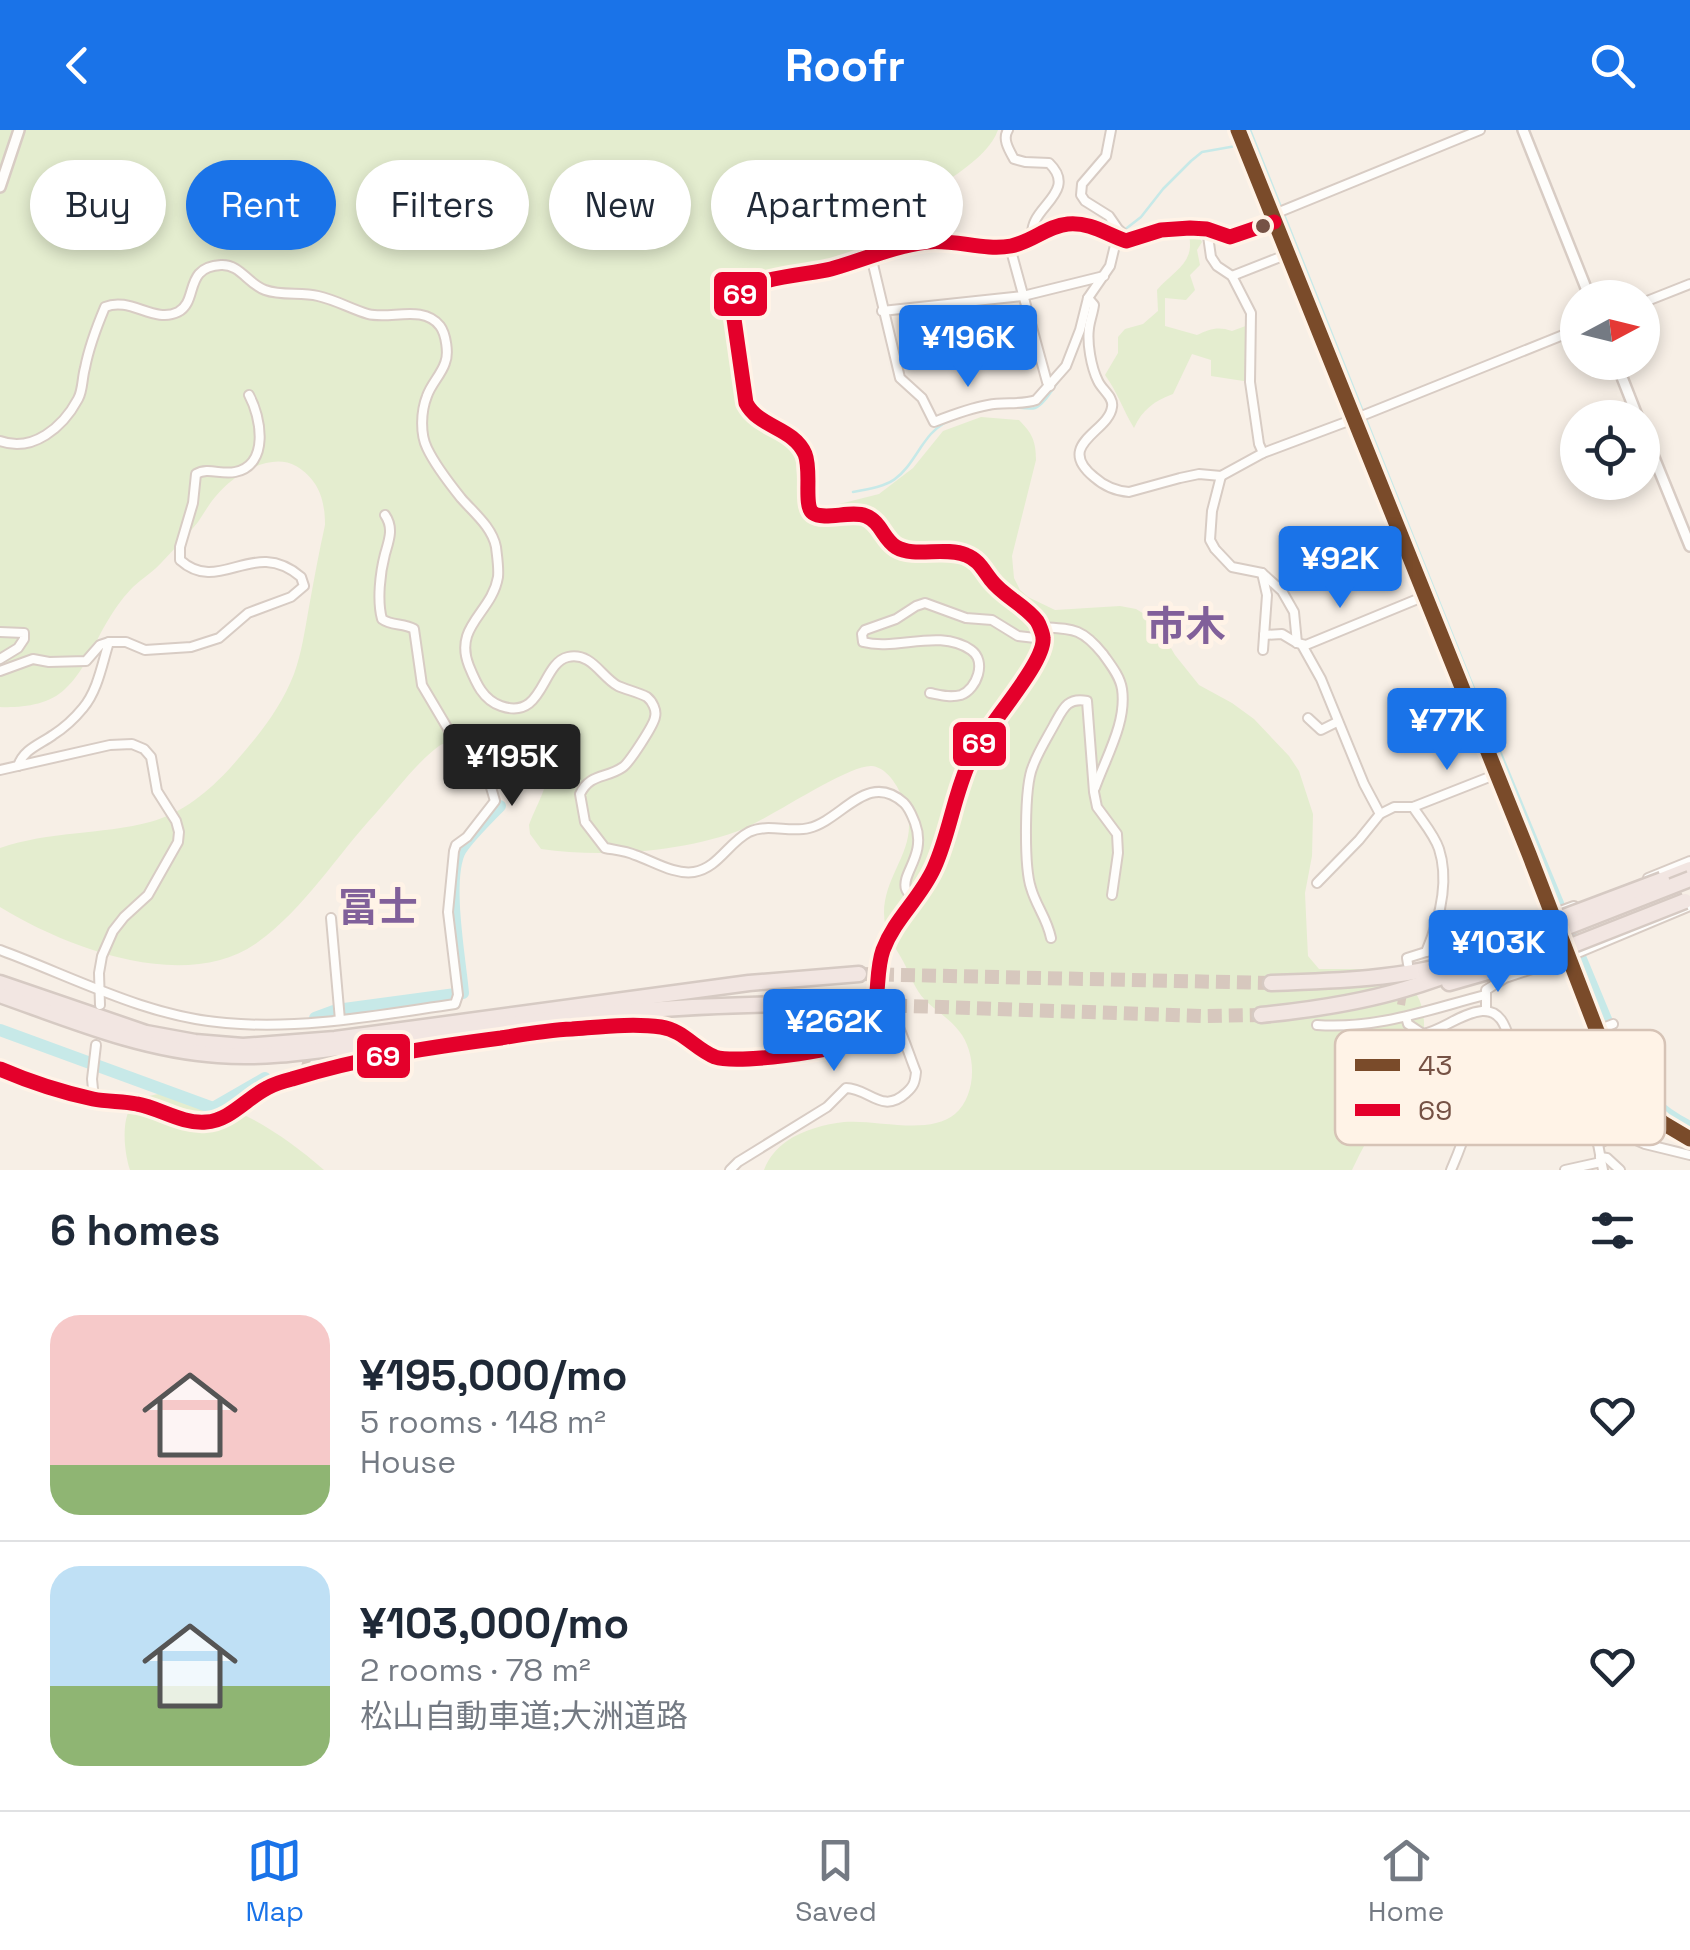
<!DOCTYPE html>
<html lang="en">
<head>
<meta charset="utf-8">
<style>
  body { margin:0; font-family:"Space Grotesk","Noto Sans JP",sans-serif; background:#f2f2f3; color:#1f2937; height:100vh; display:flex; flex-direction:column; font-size:38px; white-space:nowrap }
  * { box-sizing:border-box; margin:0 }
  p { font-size:32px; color:#747a83 }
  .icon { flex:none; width:55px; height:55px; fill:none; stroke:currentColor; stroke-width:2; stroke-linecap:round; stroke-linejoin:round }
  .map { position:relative; height:1040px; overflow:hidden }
  .drawer { display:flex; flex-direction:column; background:#fff; flex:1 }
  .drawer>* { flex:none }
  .top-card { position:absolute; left:30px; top:30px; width:1000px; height:90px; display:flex; gap:20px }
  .needle { width:65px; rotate:83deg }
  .controls { position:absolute; left:1560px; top:150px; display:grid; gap:20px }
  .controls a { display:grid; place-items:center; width:100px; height:100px; border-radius:50%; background:#fff; box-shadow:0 5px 15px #0003; font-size:50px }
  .price { position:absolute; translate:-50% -85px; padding:0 22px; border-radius:10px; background:#1a73e8; color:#fff; font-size:32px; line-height:65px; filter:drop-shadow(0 2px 5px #0008) }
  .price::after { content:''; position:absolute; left:50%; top:60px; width:30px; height:22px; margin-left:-15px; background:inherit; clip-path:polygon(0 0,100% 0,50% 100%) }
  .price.on { background:#222; color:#fff }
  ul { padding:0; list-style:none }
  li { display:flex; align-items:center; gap:30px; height:250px; padding:0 50px }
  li+li { border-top:2px solid #e0e1e3 }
  li span { display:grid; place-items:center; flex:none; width:280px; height:200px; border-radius:30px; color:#555 }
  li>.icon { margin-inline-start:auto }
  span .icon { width:120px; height:120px; fill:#fffc; stroke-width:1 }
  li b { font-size:42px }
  h2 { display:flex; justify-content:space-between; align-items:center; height:120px; padding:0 50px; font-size:42px }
  .chip { padding:0 35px; border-radius:45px; background:#fff; box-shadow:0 5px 15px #0003; font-size:35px; line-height:90px }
  .chip.on { background:#1a73e8; color:#fff }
  header { display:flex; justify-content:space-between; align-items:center; height:130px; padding:0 50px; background:#1a73e8; color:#fff; font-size:45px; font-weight:700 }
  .menu { display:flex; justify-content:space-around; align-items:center; height:140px; border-top:2px solid #e0e1e3; background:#fff; font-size:28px; color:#747a83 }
  .menu a { display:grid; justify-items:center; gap:5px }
  .menu .on { color:#1a73e8 }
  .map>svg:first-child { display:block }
</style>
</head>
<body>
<header><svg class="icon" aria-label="back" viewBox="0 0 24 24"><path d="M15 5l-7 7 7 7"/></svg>Roofr<svg class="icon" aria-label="search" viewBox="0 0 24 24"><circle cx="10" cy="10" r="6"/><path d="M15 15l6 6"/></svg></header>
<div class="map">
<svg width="1690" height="1040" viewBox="0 0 1690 1040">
  <rect width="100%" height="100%" fill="#f7efe6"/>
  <g fill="#e4edcf">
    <path d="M0,0H998C987,31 935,58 908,74C896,81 878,91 872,103C868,111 867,118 867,126L740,150L754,296L795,321L800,384L879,364L913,338L943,301L981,287L1019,290C1032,303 1036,311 1036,330L1012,426L1014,448L1020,460L1028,467L1055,480L1120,476L1136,479L1146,485L1159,498L1175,525L1199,555L1232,573L1254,589L1289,626L1299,641L1313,684L1312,726L1305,763L1307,806L1308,826L1319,839H1387C1397,846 1411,854 1417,865C1432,891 1421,939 1405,963C1396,976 1384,986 1375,999C1365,1012 1359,1026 1352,1040H764C769,1027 776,1019 787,1011C803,1000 825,994 844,992C876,989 929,1006 955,984C977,965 977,923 959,901C950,889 936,881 925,870C915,860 910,844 903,831C894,815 884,802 884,783C884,742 921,717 905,674C900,660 889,638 872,636C849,634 770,688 743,699C686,722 602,728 541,719L530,704L529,695C536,675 552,651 548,630C543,594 461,602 439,616C419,630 393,664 376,683C337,725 305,778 258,812C186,864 67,818 0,777V718C49,701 100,705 150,692C183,683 208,662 231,637C256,609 280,580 294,544C302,522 305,499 309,477C314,449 319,422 325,395C325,370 319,350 296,336C270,321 232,346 216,366C209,374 204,383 198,392C187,406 174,419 162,432C154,441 143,448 133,457C125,465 116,477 110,487C95,510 86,540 65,559C49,575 21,578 0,577Z"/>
    <path d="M1189,105L1199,106L1202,112L1197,120L1200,135L1190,145L1195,160L1186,170L1165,168V196L1197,205C1210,199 1218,196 1232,201L1251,194L1250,252L1211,246V230L1192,224L1173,264C1154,271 1142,280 1134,298C1123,280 1118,263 1105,245L1118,223V207L1125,199L1143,194L1158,181L1157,160C1174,140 1195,134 1189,105Z"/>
    <path d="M163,963C225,966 278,1000 324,1040H130C124,1022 119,982 138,969C144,966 156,965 163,963Z"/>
  </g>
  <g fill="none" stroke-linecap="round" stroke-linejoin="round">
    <g stroke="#c7e9e8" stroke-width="2.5">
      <path d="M1123,101L1141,87L1163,59L1191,31L1202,22L1236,16"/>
      <path d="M1096,163L1111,141"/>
      <path d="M853,362C894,355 899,351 921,317C928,307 933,300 943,294C963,283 989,278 1011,277C1018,277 1029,280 1035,278C1045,274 1054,256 1061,248"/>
      <path d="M213,978L216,996"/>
    </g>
    <g stroke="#c7e9e8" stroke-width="12">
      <path d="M1245,0L1465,549L1625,935C1644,965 1658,981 1690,997"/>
      <path d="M344,879L463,863C460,829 446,754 459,723C464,712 490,686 500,676"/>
      <path d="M315,888L334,881"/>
      <path d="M0,900L213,978L265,948"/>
    </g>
    <g stroke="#d7c8be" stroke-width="8" stroke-dasharray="8 4" stroke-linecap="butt">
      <path d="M1401,875L1407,840"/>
      <path d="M305,937L314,903"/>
    </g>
    <g stroke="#d7c8be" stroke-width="14" stroke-dasharray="14 7" stroke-linecap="butt">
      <path d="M859,844L1271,853"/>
      <path d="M851,874L1203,886L1261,885"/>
    </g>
    <defs>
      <g id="minor">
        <path d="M1008,0C1002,9 1009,20 1014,29L1025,32L1049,33C1074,57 1044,72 1035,91C1032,97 1032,102 1031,108"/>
        <path d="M1111,0L1106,26L1082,54L1081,65L1085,71L1109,86L1118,99L1129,109"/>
        <path d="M1238,0L1529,724L1551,785"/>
        <path d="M1272,85L1480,0"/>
        <path d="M1207,99L1211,127L1217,136L1232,146L1251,183L1250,252L1259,314L1263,323"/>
        <path d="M1010,117L1047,252L1050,256"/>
        <path d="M871,126L900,248L922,268L934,292C952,285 970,278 988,275C1004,272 1022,275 1036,270L1066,236L1080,200L1088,168L1110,136L1117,107"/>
        <path d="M1232,146L1288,124"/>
        <path d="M1088,168L1094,175C1093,183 1090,190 1089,198C1087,213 1091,237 1098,251C1102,260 1114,267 1112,277C1109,302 1054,314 1094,347C1104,356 1116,361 1129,362L1180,348L1199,344L1221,346L1263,323L1354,289L1578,199"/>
        <path d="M1642,173L1690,154"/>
        <path d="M882,181L1023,166L1104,146"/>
        <path d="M0,311C33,323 63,297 78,269C83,260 82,248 85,238C89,217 97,196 105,177C130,166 154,194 178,182C199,171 183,137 221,135C240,134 248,154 265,160C281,166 301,162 318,166C336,170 351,179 368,184C390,190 423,174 440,196C446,204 449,224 445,233C441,245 431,254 427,266C421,281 420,304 427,318C435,335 449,353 461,368C474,383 492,397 496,417C497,426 499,438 498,447C492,483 453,496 469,536C476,553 483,570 501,576C544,591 541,533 568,527C592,522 601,547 618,556C627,560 638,562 647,567C652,571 657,580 655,587C654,595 629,633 623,637C606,649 590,643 580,664L585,692L605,718C615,720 626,721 635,725C653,731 674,745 694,742C718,738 728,713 749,702C768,693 789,703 809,698C842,690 868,640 904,673C910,679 912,686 915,693C927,725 901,743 906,759C907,763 913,768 916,771"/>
        <path d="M1221,346L1212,381L1210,410L1215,419L1232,437L1262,443L1282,461L1294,482L1297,513"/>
        <path d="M1262,443L1267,465L1263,520"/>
        <path d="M1040,497C1072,499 1081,497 1103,524C1110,534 1120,546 1122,559C1127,592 1106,627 1095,658"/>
        <path d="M0,502L24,503V509L18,518L0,529"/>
        <path d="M1264,505L1282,504L1297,513L1306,515L1425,466"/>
        <path d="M1302,515L1321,549L1364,654L1380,684"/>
        <path d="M0,541L33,529L49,532L86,531L100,515L109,512H126L145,520L191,517L219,508L248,483L291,467L304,456L301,447C253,406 220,466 180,430V417L193,373L196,344C208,337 221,345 235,342C270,335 261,287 249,265"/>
        <path d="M930,563C940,565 950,568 961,565C977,559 987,531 971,520C939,498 897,521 863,512L862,504L865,500L896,489L916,476L925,473L966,488L992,490L1018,506L1044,509"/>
        <path d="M1308,588L1321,600L1337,592"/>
        <path d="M18,636C24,619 39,615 53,605C64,598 74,589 83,578C98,560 102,534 109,512"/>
        <path d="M0,640L110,615L132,614L144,619L151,627L157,661L176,691L179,702L178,712L148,765L124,787L113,801L102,826L99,843L100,875"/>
        <path d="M1648,748L1690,731"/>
        <path d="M1317,753L1359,710L1380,684L1394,677H1413L1497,644"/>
        <path d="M331,788L340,890"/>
        <path d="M1051,808C1047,788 1036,776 1031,758C1024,737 1024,656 1033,636C1038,622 1047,608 1054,595C1063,579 1067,567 1087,571L1094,662L1097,677L1117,704L1118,723L1112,765"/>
        <path d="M0,820C73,847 147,887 226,893C303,900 379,885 455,874L458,865L448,782L454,721L456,715L467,707L495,671L490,654L470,636L422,555L414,499C404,493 391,496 382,489C377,471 380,443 385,424C389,410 394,398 385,385"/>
        <path d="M1426,822L1482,809L1574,776"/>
        <path d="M1408,834L1407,828L1426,822C1439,791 1450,753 1439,719C1434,704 1422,691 1413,677"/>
        <path d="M1486,881V860L1505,848L1568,827L1690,776"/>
        <path d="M1406,887L1408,894L1423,904C1443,900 1461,883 1482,881C1510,879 1507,918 1521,934C1524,937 1530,941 1534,943"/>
        <path d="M1317,895C1379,899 1427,880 1485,865"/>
        <path d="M0,939C30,952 61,962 93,969C108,972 123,971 137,974C160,978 181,994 206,992C229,991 247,968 267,958C274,954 284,951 292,949C360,928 430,917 501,908C525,904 548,900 572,899C600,897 632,893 661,897C683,900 695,919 715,927C736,934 835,922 854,910C886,889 872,851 883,820C895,788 920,769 934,738C950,703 954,663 971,628C984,599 1046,533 1043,508C1043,504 1039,494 1037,491C1025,475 1003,466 991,450C983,440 979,430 966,425C945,416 914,428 896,417C883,409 881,392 866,386C851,380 824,391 813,383C803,376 812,341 805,324C793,297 759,298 746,273L734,189C734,181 732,173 737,167C753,146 808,145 831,139C863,130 894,116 927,112C955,109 984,121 1011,116C1032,112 1047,96 1068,94C1090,92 1106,104 1126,111L1161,100L1190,98L1207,99L1230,107L1274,92"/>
        <path d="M1531,939L1589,996L1598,1014L1603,1040"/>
        <path d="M94,969L92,949L96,915"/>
        <path d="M1598,1014L1612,1007L1627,1006L1645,1014L1690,1025"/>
        <path d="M1600,1027L1607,1028L1620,1040"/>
        <path d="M730,1040L738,1032L827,977L846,958C869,958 882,985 906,963C914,956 915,952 916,942C907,920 896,879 877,865"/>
        <path d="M1451,1040C1456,1028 1462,1015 1465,1002C1466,994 1465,985 1469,978C1480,954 1503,930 1529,930L1532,926L1613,894"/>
        <path d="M1565,1040L1601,1032"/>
      </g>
      <g id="tertiary">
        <path d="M1523,0L1590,168"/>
        <path d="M0,57L19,0"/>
        <path d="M1616,232L1638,288"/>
        <path d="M1642,298L1690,416"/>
        <path d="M1551,785L1597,901L1625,955L1641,974L1663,993L1690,1009"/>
      </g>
      <g id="motorway">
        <path d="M1662,750L1690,739"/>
        <path d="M0,853L146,903L195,912L243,916L335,909L749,853L859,844"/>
        <path d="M1271,853C1336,851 1402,849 1465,830"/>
        <path d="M1449,853L1484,843"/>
        <path d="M0,865C71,890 142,920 218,925C266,929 314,921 361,915C419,907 476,898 534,891C640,878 745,873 851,874"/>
        <path d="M1261,885C1310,880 1359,873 1405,859C1452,845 1497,826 1542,807"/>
      </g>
    </defs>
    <use href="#minor" stroke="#d8ccc4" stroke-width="12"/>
    <use href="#tertiary" stroke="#d8ccc4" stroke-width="14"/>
    <use href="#motorway" stroke="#d6cac3" stroke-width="19"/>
    <use href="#minor" stroke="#fefdfb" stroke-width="8"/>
    <use href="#tertiary" stroke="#fefdfb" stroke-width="9"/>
    <use href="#motorway" stroke="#f2e6e2" stroke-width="14"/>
    <defs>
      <g id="motorway-bridge">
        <path d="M1542,807L1690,749"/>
        <path d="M1476,820L1662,750"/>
        <path d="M1484,843L1553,823L1685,771"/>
      </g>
    </defs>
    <use href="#motorway-bridge" stroke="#d6cac3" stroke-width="19" stroke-linecap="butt"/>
    <use href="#motorway-bridge" stroke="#f2e6e2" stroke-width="14"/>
    <defs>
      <path id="bus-1" d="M1238,0L1529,724L1597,901L1625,955L1641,974L1663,993L1690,1009"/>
      <path id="bus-2" d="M0,939C30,952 61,962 93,969C108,972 123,971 137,974C160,978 181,994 206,992C229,991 247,968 267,958C274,954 284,951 292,949C360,928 430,917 501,908C525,904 548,900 572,899C600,897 632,893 661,897C683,900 695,919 715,927C736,934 835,922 854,910C886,889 872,851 883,820C895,788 920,769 934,738C950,703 954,663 971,628C984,599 1046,533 1043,508C1043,504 1039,494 1037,491C1025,475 1003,466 991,450C983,440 979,430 966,425C945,416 914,428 896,417C883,409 881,392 866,386C851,380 824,391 813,383C803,376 812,341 805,324C793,297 759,298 746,273L734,189C734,181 732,173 737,167C753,146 808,145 831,139C863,130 894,116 927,112C955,109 984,121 1011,116C1032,112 1047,96 1068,94C1090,92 1106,104 1126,111L1161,100L1190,98L1207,99L1230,107L1274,92"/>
    </defs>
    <use href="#bus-1" stroke="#fff3e7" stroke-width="22"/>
    <use href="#bus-2" stroke="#fff3e7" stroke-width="22"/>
    <use href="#bus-1" stroke="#7a4b2a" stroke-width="15"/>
    <use href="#bus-2" stroke="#e4002b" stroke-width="15"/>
  </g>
  <circle fill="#765245" stroke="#fff3e7" stroke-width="4" cx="1263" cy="96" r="9"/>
  <g text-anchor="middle" stroke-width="10" stroke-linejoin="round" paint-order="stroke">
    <g font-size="40" font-weight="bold" fill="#81609a" stroke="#fff3e7">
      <text x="1186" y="510">市木</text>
      <text x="378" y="791">冨士</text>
    </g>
  </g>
  <rect x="1335" y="900" width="330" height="115" rx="15" fill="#fff3e7" stroke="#d6c3b6" stroke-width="2.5"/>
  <rect x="1355" y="929" width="45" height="12" fill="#7a4b2a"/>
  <rect x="1355" y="974" width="45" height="12" fill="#e4002b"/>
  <g font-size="28" fill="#765245">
    <text x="1418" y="945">43</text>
    <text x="1418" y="990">69</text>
  </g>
  <g stroke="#fff3e7" stroke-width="4">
    <rect x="712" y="140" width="57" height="48" rx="10" fill="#e4002b"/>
    <rect x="951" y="590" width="57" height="48" rx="10" fill="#e4002b"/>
    <rect x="355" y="902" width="57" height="48" rx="10" fill="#e4002b"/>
  </g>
  <g font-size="28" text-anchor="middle" font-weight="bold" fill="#fff">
    <text x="740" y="174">69</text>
    <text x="979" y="623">69</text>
    <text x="383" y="936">69</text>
  </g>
</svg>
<div class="controls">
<a><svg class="needle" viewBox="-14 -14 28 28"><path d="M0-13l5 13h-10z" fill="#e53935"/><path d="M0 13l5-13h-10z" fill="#747a83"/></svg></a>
<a><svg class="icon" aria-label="locate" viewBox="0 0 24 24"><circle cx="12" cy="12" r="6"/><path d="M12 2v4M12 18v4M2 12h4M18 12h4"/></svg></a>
</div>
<b class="price" style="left:968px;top:260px">¥196K</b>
<b class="price" style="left:1340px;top:481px">¥92K</b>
<b class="price" style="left:1447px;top:643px">¥77K</b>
<b class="price on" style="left:512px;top:679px">¥195K</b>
<b class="price" style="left:1498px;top:865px">¥103K</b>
<b class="price" style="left:834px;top:944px">¥262K</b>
<div class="top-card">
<a class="chip">Buy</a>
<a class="chip on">Rent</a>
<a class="chip">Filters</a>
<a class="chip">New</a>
<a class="chip">Apartment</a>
</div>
</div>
<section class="drawer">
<h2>6 homes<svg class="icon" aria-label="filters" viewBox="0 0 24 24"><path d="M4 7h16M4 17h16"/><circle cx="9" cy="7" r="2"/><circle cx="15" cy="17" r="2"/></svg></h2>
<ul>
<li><span style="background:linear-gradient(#f6c9c9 75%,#8fb573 0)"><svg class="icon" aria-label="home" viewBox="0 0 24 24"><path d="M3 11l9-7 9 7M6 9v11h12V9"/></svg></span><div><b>¥195,000/mo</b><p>5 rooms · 148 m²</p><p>House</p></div><svg class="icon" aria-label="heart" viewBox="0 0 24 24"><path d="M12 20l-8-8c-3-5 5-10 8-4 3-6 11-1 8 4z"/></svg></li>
<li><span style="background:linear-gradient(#bfe0f5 60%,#8fb573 0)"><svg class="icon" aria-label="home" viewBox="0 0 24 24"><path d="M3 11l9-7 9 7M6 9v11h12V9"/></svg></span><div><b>¥103,000/mo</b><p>2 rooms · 78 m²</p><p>松山自動車道;大洲道路</p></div><svg class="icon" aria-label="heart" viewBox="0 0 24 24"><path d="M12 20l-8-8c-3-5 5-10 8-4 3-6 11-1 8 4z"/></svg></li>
</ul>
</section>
<nav class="menu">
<a class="on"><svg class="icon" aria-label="map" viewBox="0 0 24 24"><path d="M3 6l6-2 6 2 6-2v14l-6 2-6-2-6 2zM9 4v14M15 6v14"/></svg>Map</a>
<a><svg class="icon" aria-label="saved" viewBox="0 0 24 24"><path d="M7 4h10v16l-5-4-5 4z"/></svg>Saved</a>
<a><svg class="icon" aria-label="home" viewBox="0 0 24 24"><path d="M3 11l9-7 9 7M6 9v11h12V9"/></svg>Home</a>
</nav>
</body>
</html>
